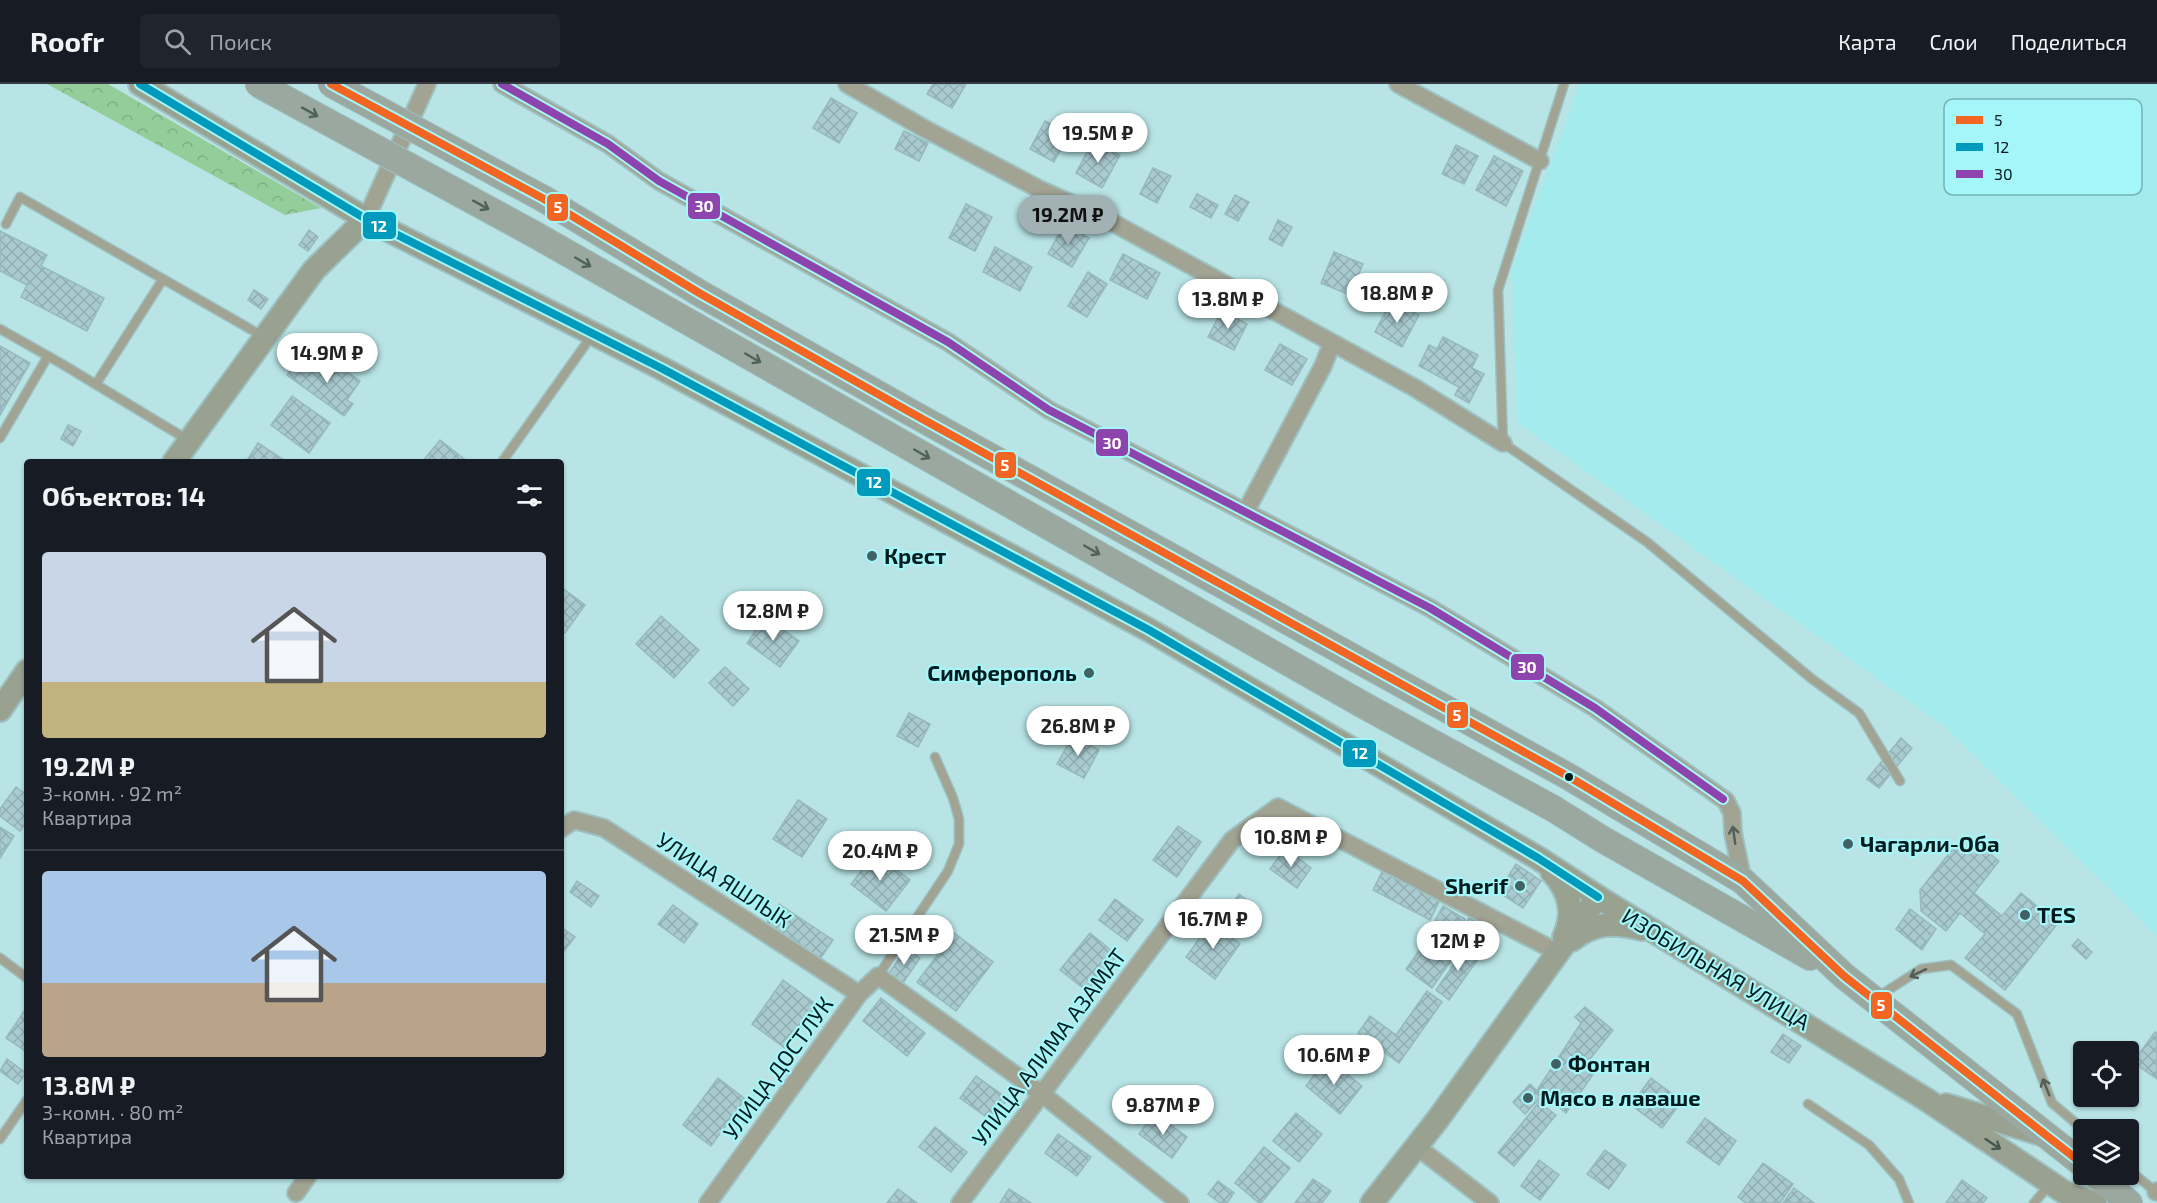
<!DOCTYPE html>
<html lang="ru">
<head>
<meta charset="utf-8">
<style>
  body { margin:0; font-family:"Exo 2",sans-serif; background:#20242c; color:#f1f3f6; height:100vh; display:flex; flex-direction:column; font-size:22px; white-space:nowrap }
  * { box-sizing:border-box; margin:0 }
  p { font-size:20px; color:#9ea1a6 }
  .icon { flex:none; width:33px; height:33px; fill:none; stroke:currentColor; stroke-width:2; stroke-linecap:round; stroke-linejoin:round }
  .map { position:relative; flex:1; overflow:hidden }
  .panel { position:absolute; left:24px; top:375px; width:540px; height:720px; display:flex; flex-direction:column; background:#171b24; border-radius:6px; box-shadow:0 2px 4px #0004 }
  .panel>* { flex:none }
  .buttons { position:absolute; left:2073px; top:957px; display:grid; gap:12px }
  .buttons a { display:grid; place-items:center; width:66px; height:66px; border-radius:6px; background:#171b24; box-shadow:0 2px 4px #0004; font-size:30px }
  .price { position:absolute; translate:-50% -51px; padding:0 14px; border-radius:21px; background:#fff; color:#222; font-size:20px; line-height:39px; filter:drop-shadow(0 2px 3px #0008) }
  .price::after { content:''; position:absolute; left:50%; top:36px; width:18px; height:14px; margin-left:-9px; background:inherit; clip-path:polygon(0 0,100% 0,50% 100%) }
  .price.current { background:#a2b1b3; color:#111 }
  ul { padding:0; list-style:none }
  li { display:grid; align-content:center; gap:12px; height:318px; padding:0 18px }
  li+li { border-top:2px solid #363941 }
  li span { display:grid; place-items:center; height:186px; border-radius:6px; color:#555 }
  li>.icon { margin-inline-start:auto }
  span .icon { width:108px; height:108px; fill:#fffc; stroke-width:1 }
  li b { font-size:26px }
  h2 { display:flex; justify-content:space-between; align-items:center; height:72px; padding:0 18px; font-size:26px }
  header { display:flex; align-items:center; gap:36px; box-sizing:border-box; height:84px; padding:0 30px; background:#171b24; border-bottom:2px solid #363941 }
  header strong { font-size:28px }
  nav { display:flex; gap:33px; margin-inline-start:auto; font-size:21px }
  .search { width:420px; height:54px; background:#20242c; display:flex; align-items:center; gap:15px; box-sizing:border-box; padding:0 21px; border-radius:6px; color:#9ea1a6; font-size:22px }
  .map>svg:first-child { display:block }
</style>
</head>
<body>
<header>
<strong>Roofr</strong>
<div class="search"><svg class="icon" aria-label="search" viewBox="0 0 24 24"><circle cx="10" cy="10" r="6"/><path d="M15 15l6 6"/></svg>Поиск</div>
<nav><a>Карта</a><a>Слои</a><a>Поделиться</a></nav>
</header>
<div class="map">
<svg width="2157" height="1119" viewBox="0 0 2157 1119">
  <defs>
    <pattern id="forest-crowns" width="20" height="18" patternUnits="userSpaceOnUse" patternTransform="scale(1.5)"><rect width="20" height="18" fill="#93ce9a"/><path d="M2 6a3 3 0 1 1 6 0M12 15a3 3 0 1 1 6 0" fill="none" stroke="#7db084"/></pattern>
    <pattern id="building-cross-hatch" width="8" height="8" patternUnits="userSpaceOnUse" patternTransform="scale(1.5)"><rect width="8" height="8" fill="#a9cbd0"/><path d="M0 0l8 8M0 8l8-8" fill="none" stroke="#90aeb2"/></pattern>
  </defs>
  <rect width="100%" height="100%" fill="#b8e4e5"/>
  <path fill="#a3ebed" d="M1580,0H2157V852L1945,643L1517,338L1512,184Z"/>
  <path fill="url(#forest-crowns)" d="M47,0H108L321,124L285,131Z"/>
  <g fill="url(#building-cross-hatch)" stroke="#96b9bd" stroke-width="1.5">
    <path d="M933,0H966L952,24L927,10Z"/>
    <path d="M831,14L857,29L839,59L813,44Z"/>
    <path d="M1045,37L1069,49L1054,78L1030,65Z"/>
    <path d="M904,47L928,59L919,77L895,65Z"/>
    <path d="M1093,57L1120,71L1102,104L1076,89Z"/>
    <path d="M1456,61L1478,72L1464,100L1442,90Z"/>
    <path d="M1494,72L1523,87L1506,122L1476,106Z"/>
    <path d="M1153,84L1171,92L1157,119L1140,110Z"/>
    <path d="M1197,110L1218,121L1211,134L1190,123Z"/>
    <path d="M1235,111L1249,118L1238,137L1225,130Z"/>
    <path d="M966,120L992,133L975,167L949,154Z"/>
    <path d="M1278,136L1292,143L1282,162L1269,155Z"/>
    <path d="M1064,140L1089,154L1072,183L1048,170Z"/>
    <path d="M309,146L318,153L308,167L299,161Z"/>
    <path d="M0,147L47,171L41,182L104,214L87,247L21,213L27,201L0,187Z"/>
    <path d="M995,163L1032,183L1020,207L983,188Z"/>
    <path d="M1334,168L1363,180L1350,211L1321,199Z"/>
    <path d="M1123,170L1160,189L1147,215L1110,196Z"/>
    <path d="M1088,188L1107,200L1087,233L1068,222Z"/>
    <path d="M254,206L268,215L261,225L248,216Z"/>
    <path d="M1391,217L1419,231L1402,263L1375,248Z"/>
    <path d="M1222,226L1247,240L1234,266L1208,253Z"/>
    <path d="M1443,253L1478,271L1472,284L1484,290L1469,319L1455,311L1459,303L1419,282L1429,261L1437,265Z"/>
    <path d="M1280,260L1307,275L1292,301L1265,286Z"/>
    <path d="M0,262L30,279L0,331Z"/>
    <path d="M314,273L336,289L340,283L360,297L347,316L353,320L344,332L287,291L294,281L304,288Z"/>
    <path d="M292,312L330,339L309,369L271,341Z"/>
    <path d="M68,341L81,347L73,362L61,355Z"/>
    <path d="M440,356L468,378H422Z"/>
    <path d="M258,359L287,378H246Z"/>
    <path d="M561,503L585,521L565,549L561,546Z"/>
    <path d="M661,532L699,566L674,594L636,560Z"/>
    <path d="M765,533L799,557L780,583L747,559Z"/>
    <path d="M725,583L749,605L733,622L709,599Z"/>
    <path d="M909,629L930,640L918,663L897,652Z"/>
    <path d="M1073,651L1099,666L1084,694L1057,680Z"/>
    <path d="M1901,654L1912,664L1879,704L1867,695Z"/>
    <path d="M16,703L27,711V737L20,747L0,732V725Z"/>
    <path d="M798,716L827,735L802,773L773,755Z"/>
    <path d="M1178,742L1201,758L1177,793L1153,776Z"/>
    <path d="M0,743L14,752L0,774Z"/>
    <path d="M1973,756L1999,777L1974,809L2002,832L2021,809L2058,839L2005,906L1965,874L1985,850L1960,829L1946,847L1921,827L1920,806L1955,762L1963,769Z"/>
    <path d="M1285,764L1311,784L1297,804L1270,785Z"/>
    <path d="M875,769L910,796L886,827L851,800Z"/>
    <path d="M1516,780L1541,797L1523,824L1498,808Z"/>
    <path d="M1383,786L1440,816L1430,836L1373,806Z"/>
    <path d="M577,797L599,812L591,823L570,808Z"/>
    <path d="M1239,810L1260,826L1240,853L1219,837Z"/>
    <path d="M1115,815L1143,836L1127,857L1099,836Z"/>
    <path d="M779,820L833,856L820,875L766,840Z"/>
    <path d="M673,821L698,840L684,859L658,840Z"/>
    <path d="M1443,822L1465,835L1451,860L1429,848Z"/>
    <path d="M1910,825L1936,845L1922,866L1896,845Z"/>
    <path d="M1470,832L1497,847L1484,869L1457,855Z"/>
    <path d="M1211,838L1240,860L1215,895L1186,873Z"/>
    <path d="M561,843L575,853L564,867L561,865Z"/>
    <path d="M954,849L993,878L956,927L917,898Z"/>
    <path d="M1090,849L1117,871L1088,908L1060,886Z"/>
    <path d="M1431,850L1457,868L1432,904L1406,885Z"/>
    <path d="M2078,855L2092,868L2086,875L2072,862Z"/>
    <path d="M1467,861L1481,871L1449,916L1436,906Z"/>
    <path d="M906,864L920,874L903,899L889,889Z"/>
    <path d="M783,896L817,921L786,965L752,940Z"/>
    <path d="M1427,907L1442,918L1399,979L1358,949L1370,932L1396,951Z"/>
    <path d="M881,914L925,949L907,972L863,937Z"/>
    <path d="M1585,923L1613,946L1586,980L1594,989L1566,1029L1537,1006L1581,939L1575,933Z"/>
    <path d="M25,926L27,927V968L6,954Z"/>
    <path d="M2155,948L2157,949V995L2133,978Z"/>
    <path d="M1783,950L1801,962L1789,979L1771,968Z"/>
    <path d="M1327,974L1362,1002L1340,1030L1306,1002Z"/>
    <path d="M7,975L26,989L18,1000L0,987Z"/>
    <path d="M976,992L1008,1015L992,1037L960,1014Z"/>
    <path d="M718,994L745,1015L711,1062L683,1041Z"/>
    <path d="M1651,994L1682,1017L1662,1044L1631,1021Z"/>
    <path d="M1530,1000L1542,1012L1525,1030L1513,1018Z"/>
    <path d="M1539,1018L1556,1031L1514,1082L1498,1069Z"/>
    <path d="M1154,1029L1187,1053L1172,1074L1139,1050Z"/>
    <path d="M1296,1029L1322,1050L1299,1078L1273,1057Z"/>
    <path d="M1705,1034L1736,1057L1719,1081L1687,1058Z"/>
    <path d="M935,1043L967,1068L951,1088L919,1063Z"/>
    <path d="M1058,1050L1091,1073L1077,1092L1045,1069Z"/>
    <path d="M1264,1063L1290,1084L1261,1119H1259L1235,1099Z"/>
    <path d="M1605,1066L1626,1081L1609,1105L1587,1090Z"/>
    <path d="M1539,1076L1559,1091L1540,1116L1521,1102Z"/>
    <path d="M1763,1079L1793,1100L1780,1119H1746L1738,1113Z"/>
    <path d="M1313,1095L1331,1107L1322,1119H1295Z"/>
    <path d="M1962,1096L1987,1114L1983,1119H1946Z"/>
    <path d="M1218,1097L1234,1109L1227,1119H1220L1208,1110Z"/>
    <path d="M1794,1104L1814,1119H1783Z"/>
    <path d="M898,1105L917,1119H887Z"/>
    <path d="M1009,1105L1031,1119H1000Z"/>
  </g>
  <g fill="none" stroke-linecap="round" stroke-linejoin="round">
    <defs>
      <g id="lane">
        <path d="M1564,0L1498,206L1503,359L1647,458L1812,595L1859,629L1900,697"/>
        <path d="M6,140L20,113L264,253"/>
        <path d="M0,245L62,280L188,356"/>
        <path d="M96,300L163,195"/>
        <path d="M0,354L48,272"/>
        <path d="M502,378L593,250"/>
        <path d="M0,874L27,894"/>
        <path d="M878,892L948,787L959,760V735L953,714L935,673"/>
        <path d="M1876,914L1921,885L1951,881L2017,930L2052,1019L2084,1046"/>
        <path d="M1808,1020L1869,1061L1899,1095L1909,1119"/>
        <path d="M0,1055L27,1016"/>
        <path d="M2128,1085L2157,1109"/>
        <path d="M2034,1119L2051,1099"/>
      </g>
      <g id="street">
        <path d="M502,0L608,60L659,97L948,258L1049,326L1430,524L1595,624L1726,717L1732,729L1733,749L1743,797"/>
        <path d="M847,0L927,46L1041,106L1106,135L1415,304L1503,359"/>
        <path d="M1398,0L1540,77"/>
        <path d="M366,135L427,0"/>
        <path d="M1246,427L1323,282L1332,259"/>
        <path d="M561,745L574,736L604,744L859,910"/>
        <path d="M1416,1062L1490,1119"/>
        <path d="M2156,1108L2157,1107"/>
        <path d="M296,1109L308,1092"/>
        <path d="M708,1119L859,910L878,892L1042,1010L1180,1119"/>
        <path d="M960,1119L1232,756L1278,723L1557,868"/>
      </g>
      <g id="secondary">
        <path d="M140,0L366,135L661,284L1149,546L1538,774L1598,813"/>
        <path d="M174,378L314,186L366,135"/>
        <path d="M0,626L27,587"/>
        <path d="M1552,788C1570,808 1575,829 1564,853"/>
        <path d="M1572,856C1594,838 1615,838 1642,845"/>
        <path d="M1946,1021L2041,1050"/>
        <path d="M1372,1119L1438,1035L1598,813L1927,1016L2064,1108L2095,1119"/>
      </g>
      <g id="primary">
        <path d="M544,115L701,210L908,327L1571,694L1743,797L1844,892L2084,1081"/>
        <path d="M532,149L1365,622L1554,725L1602,755L1810,873"/>
        <path d="M2095,1090L2129,1119"/>
      </g>
    </defs>
    <use href="#lane" stroke="#9ec0c1" stroke-width="11"/>
    <use href="#street" stroke="#9ec0c1" stroke-width="20"/>
    <use href="#secondary" stroke="#9ec0c1" stroke-width="26"/>
    <use href="#primary" stroke="#9ec0c1" stroke-width="28"/>
    <use href="#lane" stroke="#a1a393" stroke-width="8"/>
    <use href="#street" stroke="#a1a393" stroke-width="16"/>
    <use href="#secondary" stroke="#99a191" stroke-width="22"/>
    <use href="#primary" stroke="#9aa89f" stroke-width="26"/>
    <defs>
      <g id="primary-bridge">
        <path d="M258,0L532,149"/>
        <path d="M331,0L544,115"/>
      </g>
    </defs>
    <use href="#primary-bridge" stroke="#9ec0c1" stroke-width="28" stroke-linecap="butt"/>
    <use href="#primary-bridge" stroke="#9aa89f" stroke-width="26"/>
    <defs>
      <path id="bus-1" d="M331,0L544,115L701,210L908,327L1571,694L1743,797L1844,892L2084,1081"/>
      <path id="bus-2" d="M140,0L366,135L661,284L1149,546L1538,774L1598,813"/>
      <path id="bus-3" d="M502,0L608,60L659,97L948,258L1049,326L1430,524L1595,624L1723,715"/>
    </defs>
    <use href="#bus-1" stroke="#a4f6f9" stroke-width="12"/>
    <use href="#bus-2" stroke="#a4f6f9" stroke-width="12"/>
    <use href="#bus-3" stroke="#a4f6f9" stroke-width="12"/>
    <use href="#bus-1" stroke="#f26522" stroke-width="8"/>
    <use href="#bus-2" stroke="#009bbc" stroke-width="8"/>
    <use href="#bus-3" stroke="#8e44ad" stroke-width="8"/>
  </g>
  <defs><path id="oneway-shaft" d="M-6 0H5M1.5-3L5.5 0L1.5 3" fill="none" stroke-width="1.6" stroke-linecap="round" stroke-linejoin="round" transform="scale(1.5)"/></defs>
  <g stroke="#4e625e">
    <use href="#oneway-shaft" transform="translate(310 28) rotate(29)"/>
    <use href="#oneway-shaft" transform="translate(481 121) rotate(29)"/>
    <use href="#oneway-shaft" transform="translate(583 178) rotate(30)"/>
    <use href="#oneway-shaft" transform="translate(753 274) rotate(30)"/>
    <use href="#oneway-shaft" transform="translate(922 370) rotate(30)"/>
    <use href="#oneway-shaft" transform="translate(1092 466) rotate(30)"/>
  </g>
  <g stroke="#525f58">
    <use href="#oneway-shaft" transform="translate(1734 751) rotate(-98)"/>
    <use href="#oneway-shaft" transform="translate(1918 889) rotate(155)"/>
    <use href="#oneway-shaft" transform="translate(2046 1003) rotate(-112)"/>
  </g>
  <use stroke="#465751" href="#oneway-shaft" transform="translate(1993 1060) rotate(34)"/>
  <g fill="#426162" stroke="#a4f6f9" stroke-width="2">
    <circle cx="872" cy="472" r="6"/>
    <circle cx="1089" cy="589" r="6"/>
    <circle cx="1848" cy="760" r="6"/>
    <circle cx="1520" cy="802" r="6"/>
    <circle cx="2025" cy="831" r="6"/>
    <circle cx="1556" cy="980" r="6"/>
    <circle cx="1528" cy="1014" r="6"/>
  </g>
  <circle fill="#021b1c" stroke="#a4f6f9" stroke-width="2" cx="1569" cy="693" r="5"/>
  <g text-anchor="middle" stroke-width="4.5" stroke-linejoin="round" paint-order="stroke">
    <g font-size="22" font-weight="bold" fill="#021b1c" stroke="#a4f6f9" text-anchor="start">
      <text x="884" y="480">Крест</text>
      <text x="1077" y="597" text-anchor="end">Симферополь</text>
      <text x="1860" y="768">Чагарли-Оба</text>
      <text x="1508" y="810" text-anchor="end">Sherif</text>
      <text x="2037" y="839">TES</text>
      <text x="1568" y="988">Фонтан</text>
      <text x="1540" y="1022">Мясо в лаваше</text>
    </g>
    <g font-size="22" fill="#021b1c" stroke="#a4f6f9">
      <text transform="translate(724 796) rotate(33)" y="8">УЛИЦА ЯШЛЫК</text>
      <text transform="translate(1716 885) rotate(31)" y="8">ИЗОБИЛЬНАЯ УЛИЦА</text>
      <text transform="translate(1049 963) rotate(-53)" y="8">УЛИЦА АЛИМА АЗАМАТ</text>
      <text transform="translate(778 984) rotate(-54)" y="8">УЛИЦА ДОСТЛУК</text>
    </g>
  </g>
  <rect x="1944" y="15" width="198" height="96" rx="9" fill="#a4f6f9" stroke="#73b4b7" stroke-width="1.5"/>
  <rect x="1956" y="32" width="27" height="8" fill="#f26522"/>
  <rect x="1956" y="59" width="27" height="8" fill="#009bbc"/>
  <rect x="1956" y="86" width="27" height="8" fill="#8e44ad"/>
  <g font-size="16" fill="#021b1c">
    <text x="1994" y="42">5</text>
    <text x="1994" y="69">12</text>
    <text x="1994" y="96">30</text>
  </g>
  <g stroke="#a4f6f9" stroke-width="2">
    <rect x="687" y="108" width="34" height="28" rx="6" fill="#8e44ad"/>
    <rect x="546" y="109" width="23" height="29" rx="6" fill="#f26522"/>
    <rect x="362" y="127" width="35" height="29" rx="6" fill="#009bbc"/>
    <rect x="1095" y="344" width="34" height="29" rx="6" fill="#8e44ad"/>
    <rect x="994" y="367" width="23" height="28" rx="6" fill="#f26522"/>
    <rect x="856" y="384" width="35" height="29" rx="6" fill="#009bbc"/>
    <rect x="1510" y="569" width="35" height="28" rx="6" fill="#8e44ad"/>
    <rect x="1446" y="617" width="23" height="28" rx="6" fill="#f26522"/>
    <rect x="1342" y="655" width="35" height="29" rx="6" fill="#009bbc"/>
    <rect x="1870" y="907" width="23" height="29" rx="6" fill="#f26522"/>
  </g>
  <g font-size="16" text-anchor="middle" font-weight="bold" fill="#fff">
    <text x="704" y="128">30</text>
    <text x="558" y="129">5</text>
    <text x="379" y="148">12</text>
    <text x="1112" y="365">30</text>
    <text x="1005" y="387">5</text>
    <text x="874" y="404">12</text>
    <text x="1527" y="589">30</text>
    <text x="1457" y="637">5</text>
    <text x="1360" y="675">12</text>
    <text x="1881" y="927">5</text>
  </g>
</svg>
<div class="buttons">
<a><svg class="icon" aria-label="locate" viewBox="0 0 24 24"><circle cx="12" cy="12" r="6"/><path d="M12 2v4M12 18v4M2 12h4M18 12h4"/></svg></a>
<a><svg class="icon" aria-label="layers" viewBox="0 0 24 24"><path d="M12 4l9 5-9 5-9-5zM3 14l9 5 9-5"/></svg></a>
</div>
<b class="price" style="left:1098px;top:80px">19.5M ₽</b>
<b class="price current" style="left:1068px;top:162px">19.2M ₽</b>
<b class="price" style="left:1397px;top:240px">18.8M ₽</b>
<b class="price" style="left:1228px;top:246px">13.8M ₽</b>
<b class="price" style="left:327px;top:300px">14.9M ₽</b>
<b class="price" style="left:773px;top:558px">12.8M ₽</b>
<b class="price" style="left:1078px;top:673px">26.8M ₽</b>
<b class="price" style="left:1291px;top:784px">10.8M ₽</b>
<b class="price" style="left:880px;top:798px">20.4M ₽</b>
<b class="price" style="left:1213px;top:866px">16.7M ₽</b>
<b class="price" style="left:904px;top:882px">21.5M ₽</b>
<b class="price" style="left:1458px;top:888px">12M ₽</b>
<b class="price" style="left:1334px;top:1002px">10.6M ₽</b>
<b class="price" style="left:1163px;top:1052px">9.87M ₽</b>
<section class="panel">
<h2>Объектов: 14<svg class="icon" aria-label="filters" viewBox="0 0 24 24"><path d="M4 7h16M4 17h16"/><circle cx="9" cy="7" r="2"/><circle cx="15" cy="17" r="2"/></svg></h2>
<ul>
<li><span style="background:linear-gradient(#c9d6e8 70%,#c2b280 0)"><svg class="icon" aria-label="home" viewBox="0 0 24 24"><path d="M3 11l9-7 9 7M6 9v11h12V9"/></svg></span><div><b>19.2M ₽</b><p>3-комн. · 92 m²</p><p>Квартира</p></div></li>
<li><span style="background:linear-gradient(#a9c7e8 60%,#b9a48a 0)"><svg class="icon" aria-label="home" viewBox="0 0 24 24"><path d="M3 11l9-7 9 7M6 9v11h12V9"/></svg></span><div><b>13.8M ₽</b><p>3-комн. · 80 m²</p><p>Квартира</p></div></li>
</ul>
</section>
</div>
</body>
</html>
